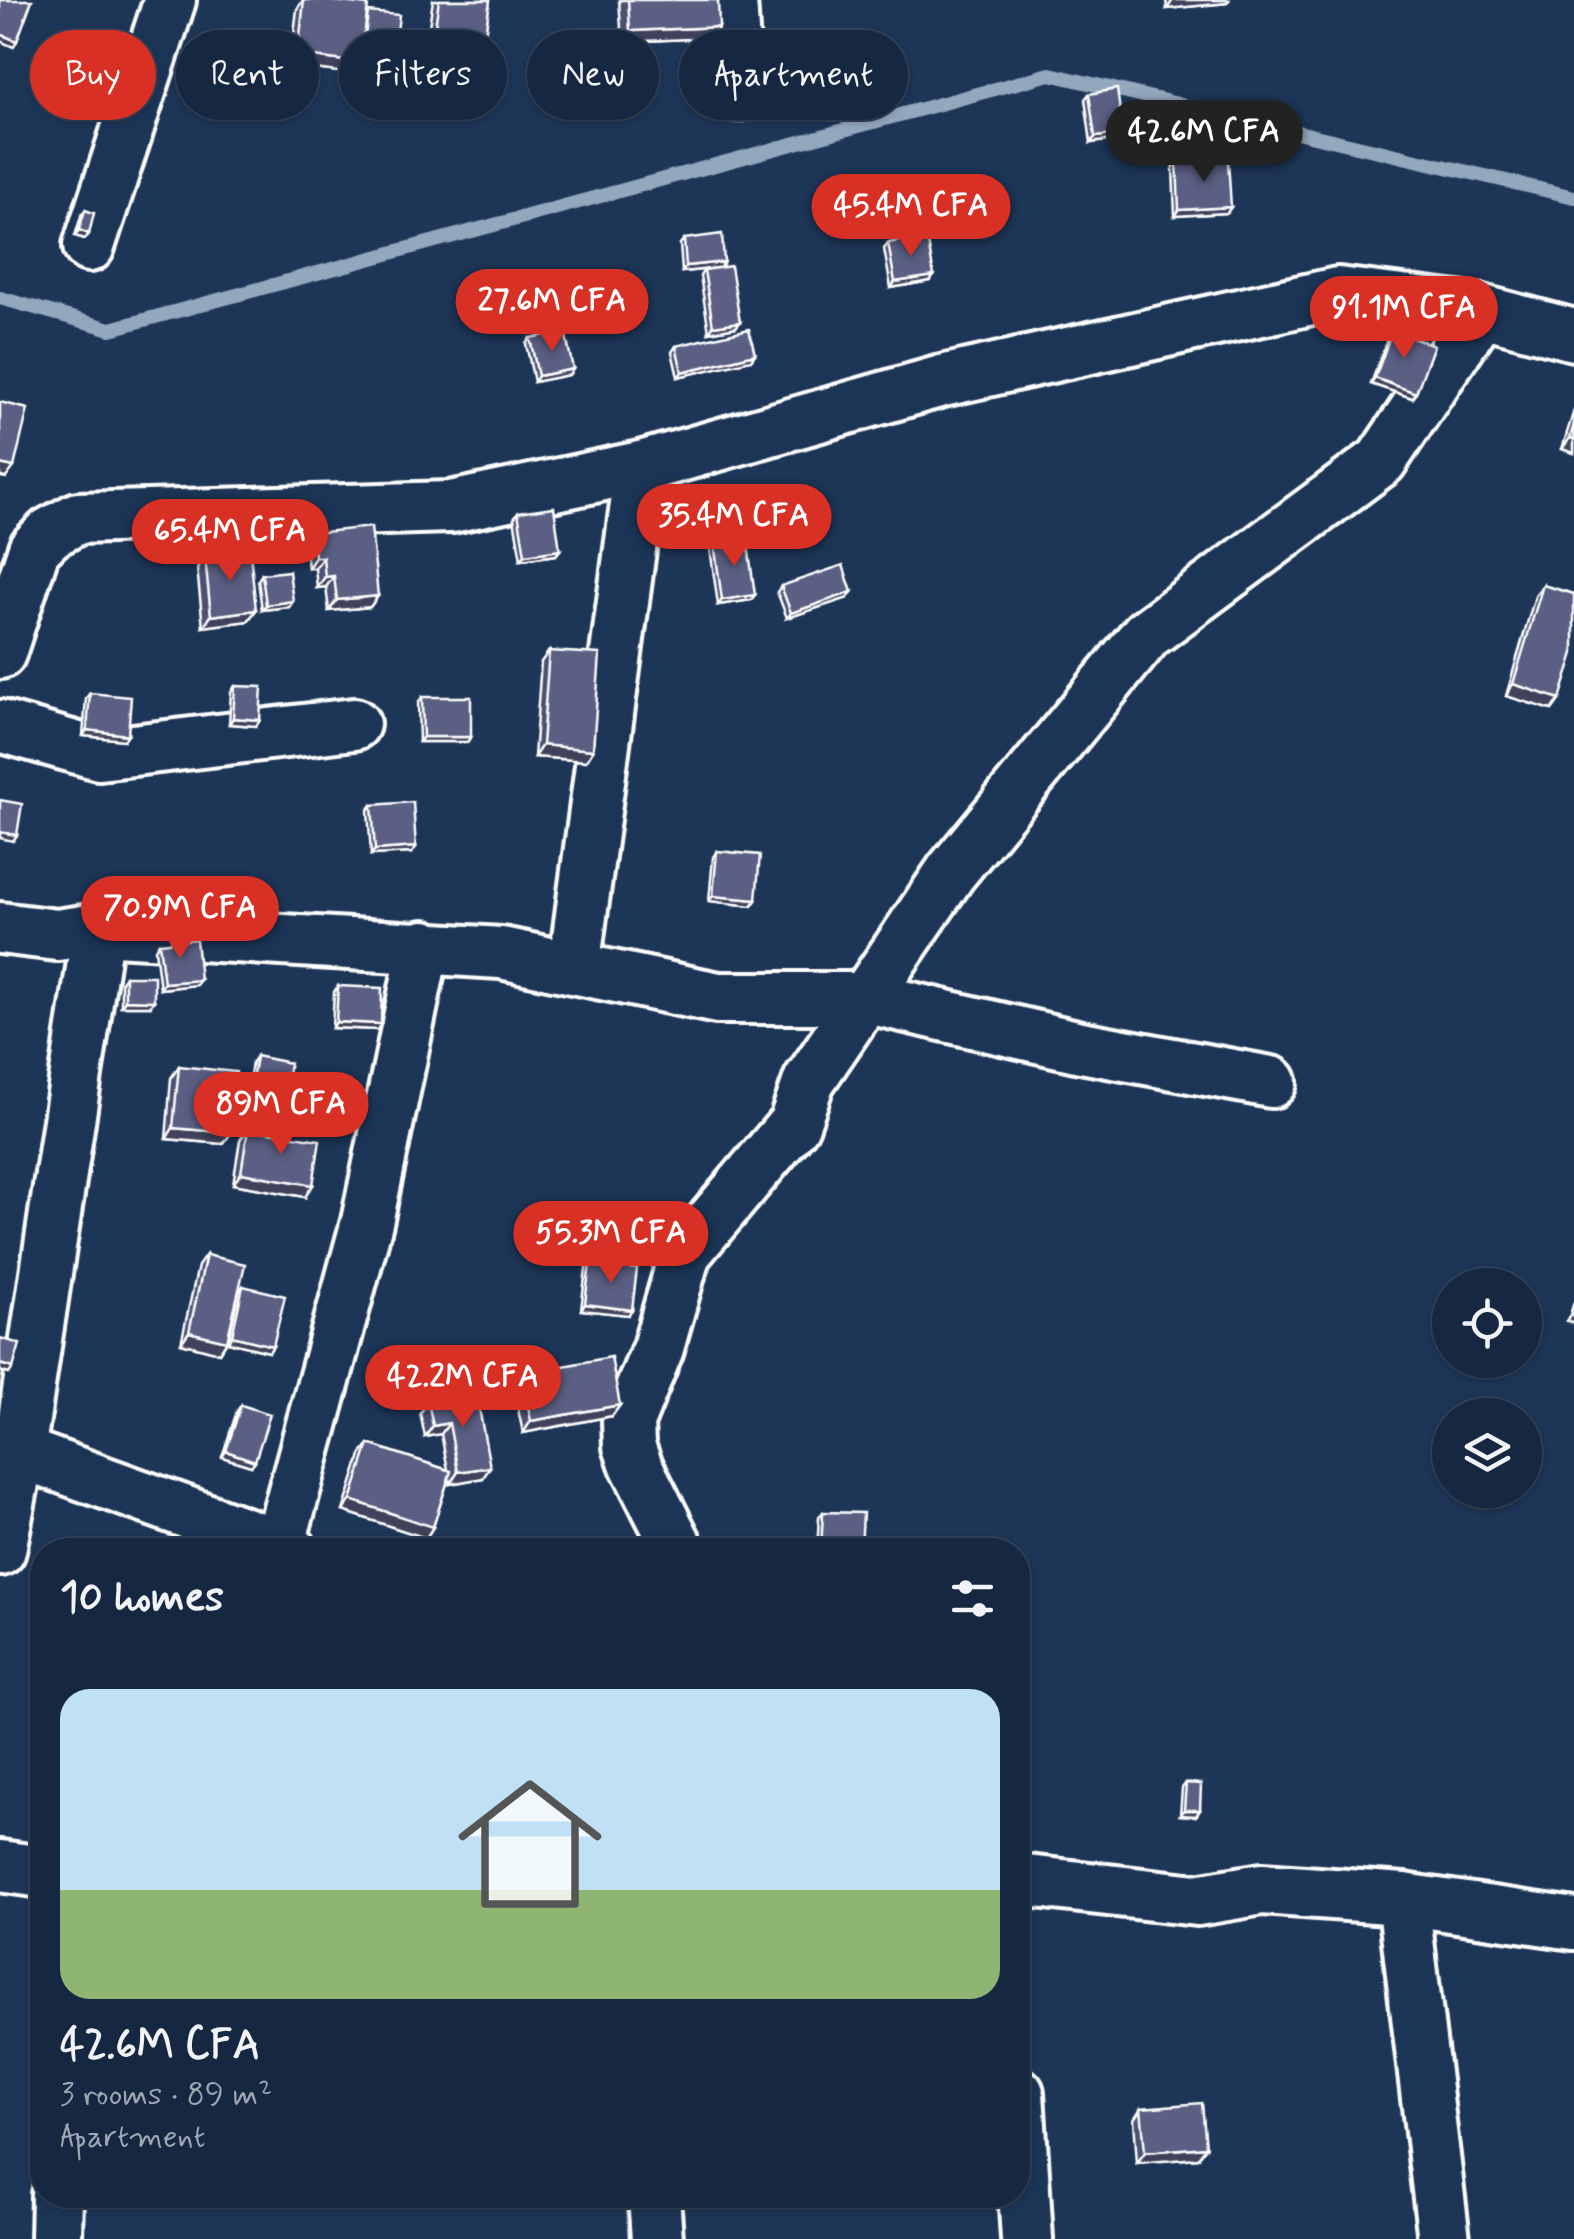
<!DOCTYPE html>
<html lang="en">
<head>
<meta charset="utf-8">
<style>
  body { margin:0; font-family:Mynerve,sans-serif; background:#1f3048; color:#f1f3f6; height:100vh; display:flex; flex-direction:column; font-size:38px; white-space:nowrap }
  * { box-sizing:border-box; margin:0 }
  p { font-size:32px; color:#9ea6b1 }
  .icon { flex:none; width:55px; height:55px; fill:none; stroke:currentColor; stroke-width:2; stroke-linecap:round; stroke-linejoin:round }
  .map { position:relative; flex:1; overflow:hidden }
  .panel { position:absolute; left:30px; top:1538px; width:1000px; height:670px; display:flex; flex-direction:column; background:#162841; border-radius:40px; box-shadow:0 2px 8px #0004,0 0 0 2px #35445a }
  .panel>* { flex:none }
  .guide { position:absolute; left:30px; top:30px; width:1000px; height:90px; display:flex; gap:20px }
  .controls { position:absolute; left:1432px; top:1268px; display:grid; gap:20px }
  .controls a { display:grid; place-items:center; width:110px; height:110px; border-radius:50%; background:#162841; box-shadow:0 2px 8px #0004,0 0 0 2px #35445a; font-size:50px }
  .price { position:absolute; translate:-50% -85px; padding:0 22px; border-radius:35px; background:#d93025; color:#fff; font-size:32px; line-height:65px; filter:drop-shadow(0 2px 5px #0008) }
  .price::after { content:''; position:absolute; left:50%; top:60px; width:30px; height:22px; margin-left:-15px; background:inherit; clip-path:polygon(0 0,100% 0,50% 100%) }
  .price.current { background:#222; color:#fff }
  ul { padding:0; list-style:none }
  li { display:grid; align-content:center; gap:20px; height:530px; padding:0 30px }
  li span { display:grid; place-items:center; height:310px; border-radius:30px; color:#555 }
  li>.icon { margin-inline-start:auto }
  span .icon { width:180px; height:180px; fill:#fffc; stroke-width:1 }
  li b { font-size:42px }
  h2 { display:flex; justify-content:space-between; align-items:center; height:120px; padding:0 30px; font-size:42px }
  .pill { padding:0 35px; border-radius:45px; background:#162841; box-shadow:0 2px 8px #0004,0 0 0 2px #35445a; font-size:35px; line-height:90px }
  .pill.current { background:#d93025; color:#fff }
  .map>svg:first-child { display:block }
</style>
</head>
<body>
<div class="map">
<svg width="1574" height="2239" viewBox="0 0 1574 2239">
  <rect width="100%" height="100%" fill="#1d3557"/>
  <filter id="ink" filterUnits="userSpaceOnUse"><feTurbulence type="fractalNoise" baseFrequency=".01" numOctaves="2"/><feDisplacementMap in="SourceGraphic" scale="20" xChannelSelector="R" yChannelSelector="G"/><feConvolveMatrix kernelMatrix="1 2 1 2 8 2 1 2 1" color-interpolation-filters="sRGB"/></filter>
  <g filter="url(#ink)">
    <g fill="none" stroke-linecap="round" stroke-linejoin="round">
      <path stroke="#93a7bd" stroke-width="14" d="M0,298L111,329L1050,74L1574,197"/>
      <defs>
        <g id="street">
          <path d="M731,0L737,95"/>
          <path d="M89,246L170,0"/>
          <path d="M0,653L34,549L50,533L78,518L451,507L641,467L942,381L1338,293L1482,311L1574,335"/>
          <path d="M0,726L99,754L354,724"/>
          <path d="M0,928L57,935L98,929L501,953L718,998H868L1081,1047L1271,1082"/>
          <path d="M574,968L641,467"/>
          <path d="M0,1445L291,1550"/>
          <path d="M0,1550L19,1452L98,929"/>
          <path d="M278,1550L367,1222L424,946"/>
          <path d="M679,1550L636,1465L629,1446L628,1422L658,1348L685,1253L794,1124L809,1081L951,872L1147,634L1381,461L1482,311"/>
          <path d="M0,1866L42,1872"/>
          <path d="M1018,1880L1197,1900L1262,1889L1403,1899L1574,1924"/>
          <path d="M1403,1899L1444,2239"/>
          <path d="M1018,2093L1027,2239"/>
          <path d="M654,2195L657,2239"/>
          <path d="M56,2239L57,2195"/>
        </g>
      </defs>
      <use href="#street" stroke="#fff" stroke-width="58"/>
      <use href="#street" stroke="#1d3557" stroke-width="50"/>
    </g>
    <g fill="#4d5171" stroke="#fff" stroke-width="2.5">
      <path d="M303,0H324L367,13L389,72L358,67L354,74L290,66L297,9Z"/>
      <path d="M433,0H490L481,62L473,73L423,65Z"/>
      <path d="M619,0H718L712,38L622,42Z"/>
      <path d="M1166,0H1229L1227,3L1167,9Z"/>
      <path d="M1089,94L1119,139L1091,143L1085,99Z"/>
      <path d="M1177,162L1227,213L1175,216L1173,168Z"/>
      <path d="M85,210L89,234L85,239L75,236L81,216Z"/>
      <path d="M684,239L724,262L720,268L682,272L680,244Z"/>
      <path d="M888,243L930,281L891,288L884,249Z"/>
      <path d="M704,270L740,322L736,327L709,332L700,276Z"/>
      <path d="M1392,330L1412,398L1371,384L1388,336Z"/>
      <path d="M530,338L573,369L569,375L534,382L526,344Z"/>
      <path d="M676,346L755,354L751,360L678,377L672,352Z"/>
      <path d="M1574,410V453L1562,449Z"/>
      <path d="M214,512L256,545L252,551L209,549L210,518Z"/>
      <path d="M518,512L560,550L556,555L521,560L514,518Z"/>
      <path d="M313,533L378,596L370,607L329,611L326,587L317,588L315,568H308L305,544Z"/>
      <path d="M714,542L751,600L718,605L710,548Z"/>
      <path d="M205,557L256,610L248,621L203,627L197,568Z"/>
      <path d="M262,574L293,601L289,607L262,610L258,580Z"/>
      <path d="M1543,585L1560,699L1552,710L1506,696L1535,596Z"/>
      <path d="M781,586L848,598L787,618L777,592Z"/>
      <path d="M549,651L593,750L586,761L534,757L541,662Z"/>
      <path d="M235,686L260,720L256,726L229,724L231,692Z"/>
      <path d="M90,693L128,735L124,740L83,736L86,698Z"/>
      <path d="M422,697L467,742H419L418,703Z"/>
      <path d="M372,805L416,847L412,853L371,855L368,810Z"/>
      <path d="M717,851L756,900L752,906L709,901L713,857Z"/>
      <path d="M159,943L196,985L160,989L155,949Z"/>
      <path d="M125,976L150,1006H121V982Z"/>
      <path d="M338,986L381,1024L377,1030L332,1028L334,992Z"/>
      <path d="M256,1056L275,1133L305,1197L233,1184L240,1140L248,1129L241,1128L252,1062Z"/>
      <path d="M179,1066L231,1133L223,1144L166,1139L171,1078Z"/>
      <path d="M206,1255L227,1341L219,1353L181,1343L198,1266Z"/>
      <path d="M590,1263L632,1310L628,1315L581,1310L586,1268Z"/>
      <path d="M243,1286L273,1346L269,1352L228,1342L239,1292Z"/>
      <path d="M521,1374L620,1405L612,1416L523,1433L513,1385Z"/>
      <path d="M476,1392L483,1478L450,1484L449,1477L433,1527L426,1538L343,1511L361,1455L369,1444L448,1470L441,1434L425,1437L420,1413L428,1402Z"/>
      <path d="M241,1405L251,1466L222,1457L237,1411Z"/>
      <path d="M823,1512L861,1550H817L819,1517Z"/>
      <path d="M1186,1783L1200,1810L1196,1816L1180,1815L1182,1788Z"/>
      <path d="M1141,2108L1198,2158L1137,2163L1134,2119Z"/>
    </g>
    <g fill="#3f425c" stroke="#fff" stroke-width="2.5">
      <path d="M1173,0H1229L1227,3L1167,9Z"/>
      <path d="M719,27L712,38L622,42L630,31Z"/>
      <path d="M0,34L17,41L13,47L0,41Z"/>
      <path d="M431,54L481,62L473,73L423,65Z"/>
      <path d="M298,55L361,63L354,74L290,66Z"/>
      <path d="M362,62L393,66L389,72L358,68Z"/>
      <path d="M1123,134L1119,139L1091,143L1095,137Z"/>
      <path d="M1231,207L1227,213L1175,216L1179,210Z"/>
      <path d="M79,230L89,234L85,239L75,236Z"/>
      <path d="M724,262L720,268L682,272L686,266Z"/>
      <path d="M934,276L930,281L891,288L895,282Z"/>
      <path d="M740,322L736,327L709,332L713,326Z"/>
      <path d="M755,354L751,360L678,377L682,372Z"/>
      <path d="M573,369L569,375L534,382L538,376Z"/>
      <path d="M1375,378L1416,393L1412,398L1371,384Z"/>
      <path d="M1570,438L1574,439V453L1562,449Z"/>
      <path d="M0,464L14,467L6,478L0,477Z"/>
      <path d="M213,543L256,545L252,551L209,549Z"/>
      <path d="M560,550L556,555L521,560L525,555Z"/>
      <path d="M315,557H323L315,568H308Z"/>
      <path d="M334,576L326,587L317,588L325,577Z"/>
      <path d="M852,592L848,598L787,618L791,613Z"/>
      <path d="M755,595L751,600L718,605L722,600Z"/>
      <path d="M378,596L370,607L329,611L337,600Z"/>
      <path d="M293,601L289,607L262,610L266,605Z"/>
      <path d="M256,610L248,621L203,627L211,616Z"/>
      <path d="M1513,684L1560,699L1552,710L1506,696Z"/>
      <path d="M233,718L260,720L256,726L229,724Z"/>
      <path d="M87,730L128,735L124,740L83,736Z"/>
      <path d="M423,737H471L467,742H419Z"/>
      <path d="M542,745L593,750L586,761L534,757Z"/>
      <path d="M0,832L17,835L13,841L0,838Z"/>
      <path d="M416,847L412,853L371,855L375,850Z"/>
      <path d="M713,896L756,900L752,906L709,901Z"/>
      <path d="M200,980L196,985L160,989L164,983Z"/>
      <path d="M125,1000L154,1001L150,1006H121Z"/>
      <path d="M336,1022L381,1024L377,1030L332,1028Z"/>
      <path d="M245,1122L278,1128L274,1134L241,1128Z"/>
      <path d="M173,1128L231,1133L223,1144L166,1139Z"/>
      <path d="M241,1173L313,1185L305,1197L233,1184Z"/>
      <path d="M585,1304L632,1310L628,1315L581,1310Z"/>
      <path d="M1570,1315L1574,1317V1324L1566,1321Z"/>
      <path d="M189,1332L227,1341L219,1353L181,1343Z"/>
      <path d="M232,1336L273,1346L269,1352L228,1342Z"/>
      <path d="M0,1364L13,1368L9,1374L0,1371Z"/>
      <path d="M620,1405L612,1416L523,1433L531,1421Z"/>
      <path d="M449,1423L441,1434L425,1437L433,1426Z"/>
      <path d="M226,1451L255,1461L251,1466L222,1457Z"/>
      <path d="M490,1467L483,1478L450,1484L458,1472Z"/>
      <path d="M351,1500L433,1527L426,1538L343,1511Z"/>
      <path d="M1184,1810H1200L1196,1816L1180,1815Z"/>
      <path d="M1206,2147L1198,2158L1137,2163L1145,2152Z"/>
    </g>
    <g fill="#5a5e83" stroke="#fff" stroke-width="2.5">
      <path d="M0,0H32L17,41L0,34Z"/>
      <path d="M304,0H324L368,5L361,63L298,55Z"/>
      <path d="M439,0H490L481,62L431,54Z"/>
      <path d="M628,0H718L719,27L630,31Z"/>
      <path d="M368,12L399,15L393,66L362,62Z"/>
      <path d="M1117,89L1123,134L1095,137L1089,94Z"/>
      <path d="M1228,160L1231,207L1179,210L1177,162Z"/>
      <path d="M85,210L94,213L89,234L79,230Z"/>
      <path d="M722,234L724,262L686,266L684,239Z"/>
      <path d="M927,236L934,276L895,282L888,243Z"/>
      <path d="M731,266L740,322L713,326L704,270Z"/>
      <path d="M749,329L755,354L682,372L676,346Z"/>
      <path d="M1392,330L1434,345L1416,393L1375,378Z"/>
      <path d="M565,331L573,369L538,376L530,338Z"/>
      <path d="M0,402L28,409L14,467L0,464Z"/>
      <path d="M1574,424V439L1570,438Z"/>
      <path d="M554,507L560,550L525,555L518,512Z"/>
      <path d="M214,512L257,514L256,545L213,543Z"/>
      <path d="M371,527L378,596L337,600L334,576L325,577L323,557H315L313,533Z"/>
      <path d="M747,538L755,595L722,600L714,542Z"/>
      <path d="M250,552L256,610L211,616L205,557Z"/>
      <path d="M843,565L852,592L791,613L781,586Z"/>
      <path d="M289,571L293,601L266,605L262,574Z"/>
      <path d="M1543,585L1574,594V653L1560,699L1513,684Z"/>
      <path d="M549,651L600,654L593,750L542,745Z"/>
      <path d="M235,686L262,687L260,720L233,718Z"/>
      <path d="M90,693L131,697L128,735L87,730Z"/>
      <path d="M422,697H471V737H423Z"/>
      <path d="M0,800L22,804L17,835L0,832Z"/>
      <path d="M413,802L416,847L375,850L372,805Z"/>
      <path d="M717,851L760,855L756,900L713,896Z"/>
      <path d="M196,939L200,980L164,983L159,943Z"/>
      <path d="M125,976H154V1001L125,1000Z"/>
      <path d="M338,986L382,988L381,1024L336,1022Z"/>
      <path d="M256,1056L290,1063L278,1128L245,1122Z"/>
      <path d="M179,1066L236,1072L231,1133L173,1128Z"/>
      <path d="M248,1129L320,1140L313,1185L241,1173Z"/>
      <path d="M206,1255L245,1264L227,1341L189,1332Z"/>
      <path d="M590,1263L637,1269L632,1310L585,1304Z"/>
      <path d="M243,1286L285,1296L273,1346L232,1336Z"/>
      <path d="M1574,1302V1317L1570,1315Z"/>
      <path d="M0,1338L20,1344L13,1368L0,1364Z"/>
      <path d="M611,1357L620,1405L531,1421L521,1374Z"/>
      <path d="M476,1392L490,1467L458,1472L449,1423L433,1426L428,1402Z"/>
      <path d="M241,1405L270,1414L255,1461L226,1451Z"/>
      <path d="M369,1444L451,1471L433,1527L351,1500Z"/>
      <path d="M823,1512L863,1513L861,1550H821Z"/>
      <path d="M1186,1783L1201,1784L1200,1810H1184Z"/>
      <path d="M1202,2103L1206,2147L1145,2152L1141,2108Z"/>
    </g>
  </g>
</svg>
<div class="controls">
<a><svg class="icon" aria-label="locate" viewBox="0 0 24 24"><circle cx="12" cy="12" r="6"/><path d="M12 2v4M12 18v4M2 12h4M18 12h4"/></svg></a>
<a><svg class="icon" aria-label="layers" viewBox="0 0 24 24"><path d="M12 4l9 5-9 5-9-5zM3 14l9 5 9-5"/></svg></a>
</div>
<b class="price current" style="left:1204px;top:185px">42.6M CFA</b>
<b class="price" style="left:911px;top:259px">45.4M CFA</b>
<b class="price" style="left:552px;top:354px">27.6M CFA</b>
<b class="price" style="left:1404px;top:361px">91.1M CFA</b>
<b class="price" style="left:734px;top:569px">35.4M CFA</b>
<b class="price" style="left:230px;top:584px">65.4M CFA</b>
<b class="price" style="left:180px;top:961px">70.9M CFA</b>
<b class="price" style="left:281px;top:1157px">89M CFA</b>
<b class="price" style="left:611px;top:1286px">55.3M CFA</b>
<b class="price" style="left:463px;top:1430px">42.2M CFA</b>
<div class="guide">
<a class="pill current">Buy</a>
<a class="pill">Rent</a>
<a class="pill">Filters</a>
<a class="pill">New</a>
<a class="pill">Apartment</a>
</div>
<section class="panel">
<h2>10 homes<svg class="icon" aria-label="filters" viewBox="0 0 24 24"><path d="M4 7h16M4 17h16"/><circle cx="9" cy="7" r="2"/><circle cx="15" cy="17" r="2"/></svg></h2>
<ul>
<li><span style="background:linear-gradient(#bfe0f5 65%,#8fb573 0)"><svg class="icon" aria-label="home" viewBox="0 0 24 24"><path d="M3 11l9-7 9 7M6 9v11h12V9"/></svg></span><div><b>42.6M CFA</b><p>3 rooms · 89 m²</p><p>Apartment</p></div></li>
</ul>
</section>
</div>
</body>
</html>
